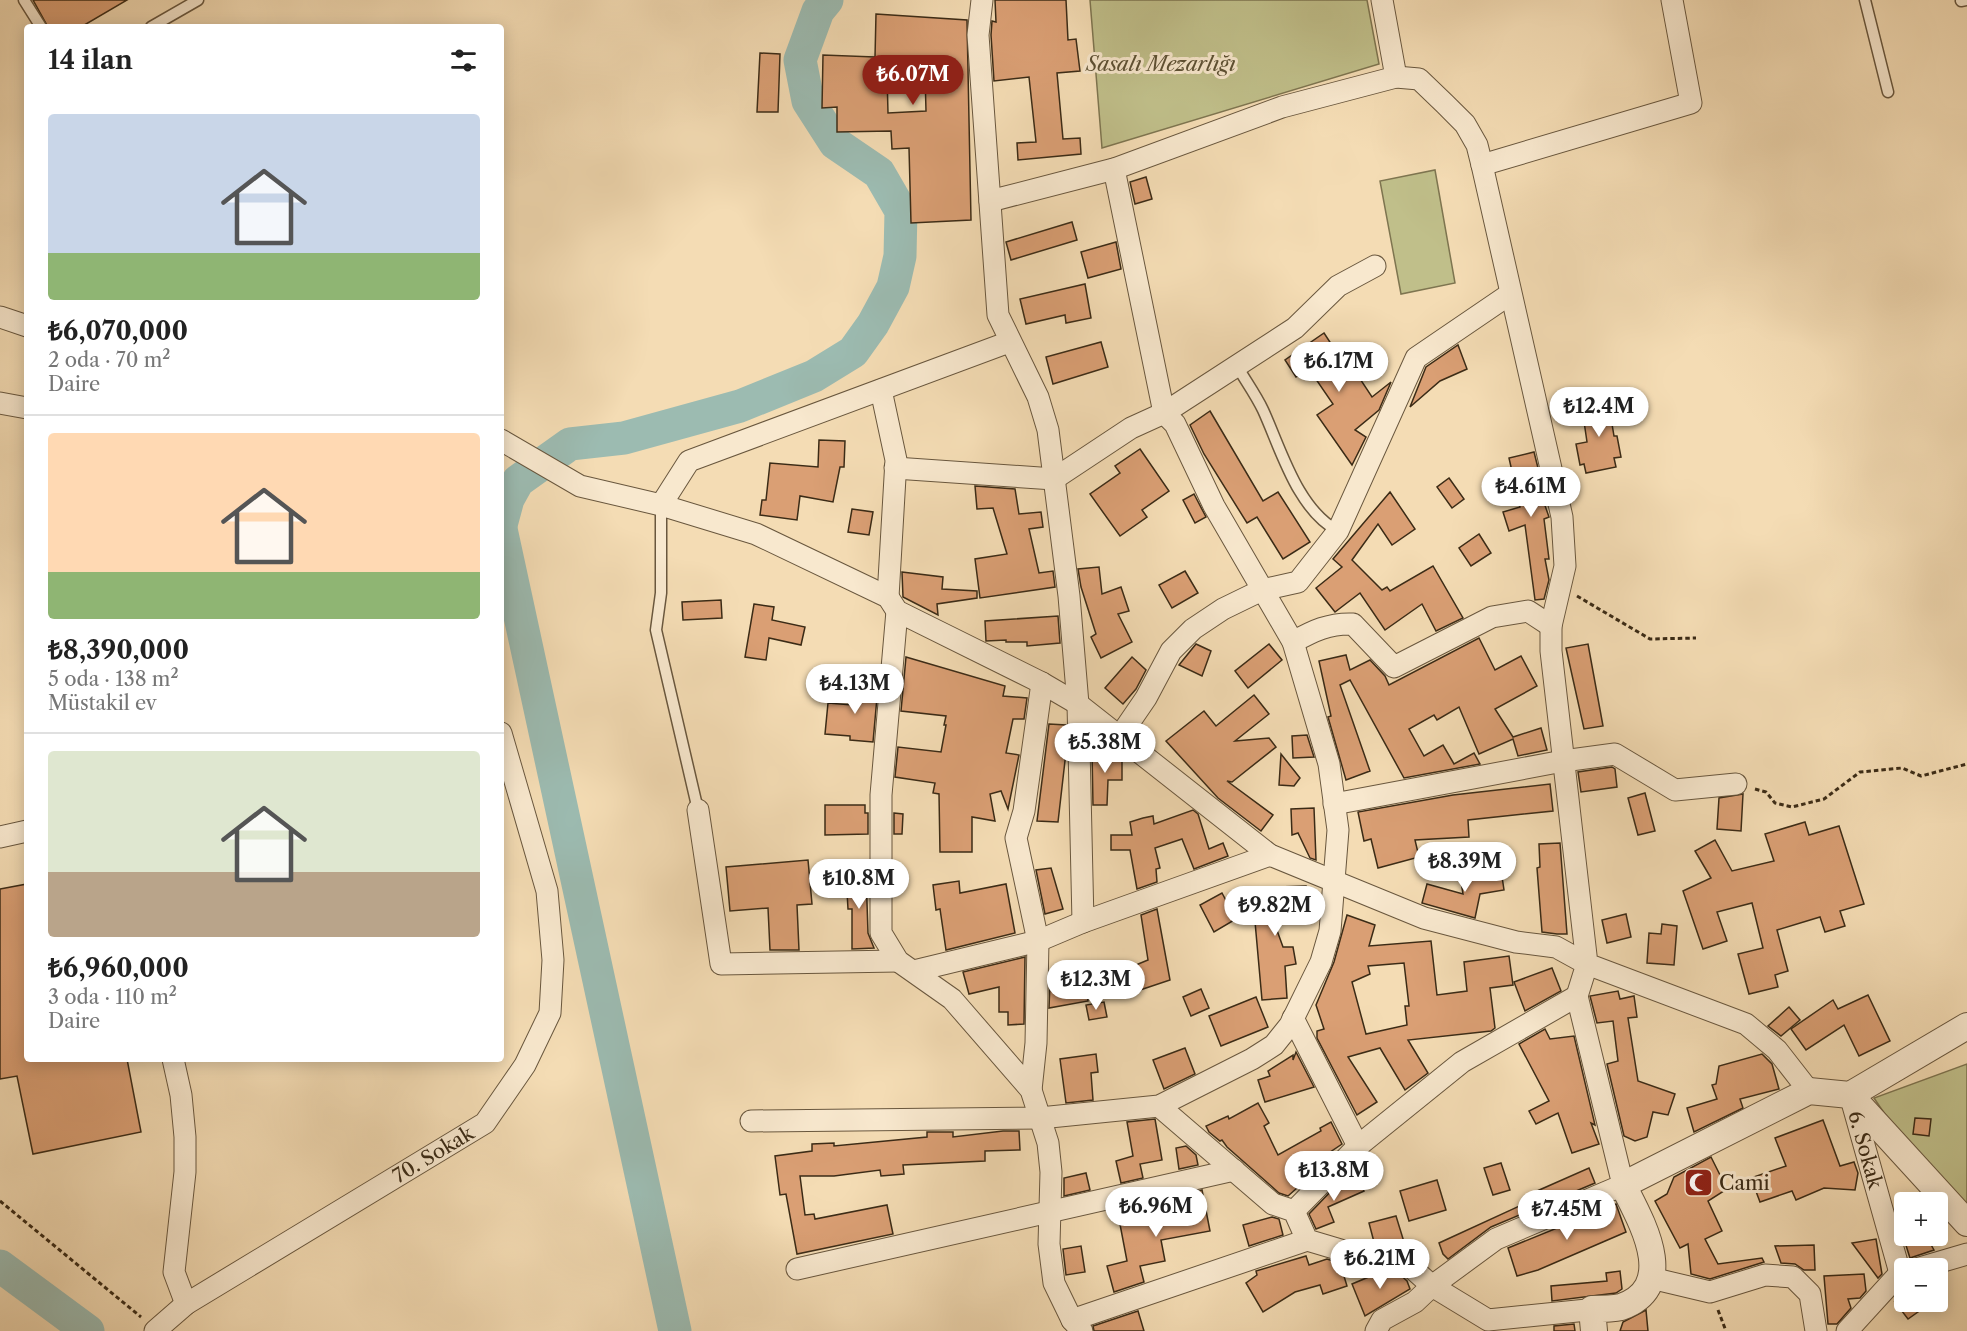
<!DOCTYPE html>
<html lang="tr">
<head>
<meta charset="utf-8">
<style>
  body { margin:0; font-family:"Libre Caslon Text",serif; background:#f2f2f2; color:#222; height:100vh; display:flex; flex-direction:column; font-size:22px; white-space:nowrap }
  * { box-sizing:border-box; margin:0 }
  p { font-size:20px; color:#767676 }
  .icon { flex:none; width:33px; height:33px; fill:none; stroke:currentColor; stroke-width:2; stroke-linecap:round; stroke-linejoin:round }
  .map { position:relative; flex:1; overflow:hidden }
  .panel { position:absolute; left:24px; top:24px; width:480px; height:1038px; display:flex; flex-direction:column; background:#fff; border-radius:6px; box-shadow:0 3px 15px #0003 }
  .panel>* { flex:none }
  .controls { position:absolute; left:1894px; top:1192px; display:grid; gap:12px }
  .controls a { display:grid; place-items:center; width:54px; height:54px; border-radius:6px; background:#fff; box-shadow:0 3px 15px #0003; font-size:30px }
  .price { position:absolute; translate:-50% -51px; padding:0 14px; border-radius:21px; background:#fff; color:#222; font-size:20px; line-height:39px; filter:drop-shadow(0 2px 3px #0008) }
  .price::after { content:''; position:absolute; left:50%; top:36px; width:18px; height:14px; margin-left:-9px; background:inherit; clip-path:polygon(0 0,100% 0,50% 100%) }
  .price.current { background:#8f2418; color:#fff }
  ul { padding:0; list-style:none }
  li { display:grid; align-content:center; gap:12px; height:318px; padding:0 24px }
  li+li { border-top:2px solid #e0e0e0 }
  li span { display:grid; place-items:center; height:186px; border-radius:6px; color:#555 }
  li>.icon { margin-inline-start:auto }
  span .icon { width:108px; height:108px; fill:#fffc; stroke-width:1 }
  li b { font-size:26px }
  h2 { display:flex; justify-content:space-between; align-items:center; height:72px; padding:0 24px; font-size:26px }
  .map>svg:first-child { display:block }
</style>
</head>
<body>
<div class="map">
<svg width="1967" height="1331" viewBox="0 0 1967 1331">
  <rect width="100%" height="100%" fill="#f4dcb4"/>
  <filter id="stains"><feTurbulence type="fractalNoise" baseFrequency=".00333" numOctaves="4"/><feColorMatrix values="0 0 0 0 .2 0 0 0 0 .09 0 0 0 0 .02 0 0 0 .5 -.17"/></filter>
  <radialGradient id="worn" r=".72"><stop offset=".6" stop-color="#630" stop-opacity="0"/><stop offset="1" stop-color="#630" stop-opacity=".3"/></radialGradient>
  <g fill="#c0bf8a" stroke="#7e7550" stroke-width="1.5">
    <path d="M1090,0H1367L1379,64L1102,148Z"/>
    <path d="M1435,170L1455,283L1401,294L1380,181Z"/>
    <path d="M1967,1064V1212L1897,1132L1874,1098Z"/>
  </g>
  <g fill="none" stroke-linecap="round" stroke-linejoin="round">
    <g stroke="#9cbbb1" stroke-width="33">
      <path d="M501,525L508,499L518,481L570,444L624,438L740,406L814,376L853,352L873,324L893,287L900,256L901,211L879,173L835,143L808,101L800,60L818,11L827,0"/>
      <path d="M501,529L675,1331"/>
      <path d="M0,1266L88,1331"/>
    </g>
  </g>
  <g fill="#da9f74" stroke="#3b2b16" stroke-width="1.5" fill-rule="evenodd">
    <path d="M33,0H127L81,27H48Z"/>
    <path d="M995,0H1066L1068,40L1076,39L1080,71L1057,73L1063,139L1080,138L1081,154L1018,160L1017,143L1036,142L1029,77L994,81L991,35L992,21L996,22Z"/>
    <path d="M876,14L967,20L971,220L911,223L909,148L892,149L891,131L837,132V107L822,108L823,55L875,57ZM887,74H925L926,111L888,113Z"/>
    <path d="M760,53L780,54L778,112H757Z"/>
    <path d="M1146,177L1152,199L1135,204L1130,182Z"/>
    <path d="M1072,222L1077,240L1011,260L1006,242Z"/>
    <path d="M1116,242L1121,269L1088,278L1081,252Z"/>
    <path d="M1085,284L1091,318L1066,323L1065,315L1026,324L1020,299Z"/>
    <path d="M1324,333L1337,353L1341,350L1372,397L1391,382L1379,410L1355,430L1366,437L1352,465L1317,415L1333,404L1309,369L1296,377L1285,360Z"/>
    <path d="M1101,342L1108,367L1053,384L1046,357Z"/>
    <path d="M1458,345L1467,369L1440,381L1410,407L1426,367Z"/>
    <path d="M1607,394L1614,436H1617L1621,457L1614,458L1616,467L1586,473L1584,464L1580,465L1576,444L1587,442L1582,408L1595,406L1593,397Z"/>
    <path d="M1210,411L1263,501L1278,492L1310,542L1283,559L1257,517L1247,523L1204,454L1190,425Z"/>
    <path d="M819,440L845,441L844,467H840L833,502L800,496L797,520L760,515L762,500H766L770,463L818,467Z"/>
    <path d="M1140,449L1169,491L1142,510L1147,517L1120,536L1090,494L1120,473L1115,466Z"/>
    <path d="M1534,452L1540,476L1535,477L1549,517L1544,519L1549,559H1545L1549,580L1544,599L1535,600L1525,525L1509,531L1503,512L1520,507L1509,458Z"/>
    <path d="M1449,478L1464,499L1452,508L1437,487Z"/>
    <path d="M975,486L1015,489L1019,514L1041,512L1043,527L1029,529L1039,573L1053,571L1055,587L980,598L975,559L1007,554L993,508L977,509Z"/>
    <path d="M1390,492L1415,529L1392,545L1378,524L1352,560L1382,590L1387,587L1390,591L1433,566L1463,618L1436,631L1422,604L1385,630L1360,593L1335,612L1316,588L1342,567L1333,559Z"/>
    <path d="M1194,494L1206,517L1195,523L1183,500Z"/>
    <path d="M852,509L873,512L869,535L848,532Z"/>
    <path d="M1479,534L1491,553L1471,566L1459,548Z"/>
    <path d="M1099,567L1102,594L1121,587L1129,611L1118,614L1132,642L1101,658L1091,637L1096,634L1081,587L1078,569Z"/>
    <path d="M1185,571L1198,593L1172,608L1159,585Z"/>
    <path d="M902,572L943,577L942,589L977,591V598L937,604L938,615L903,597Z"/>
    <path d="M721,600L722,618L683,620L682,602Z"/>
    <path d="M754,604L774,607L772,620L805,627L801,645L769,638L766,660L745,657Z"/>
    <path d="M1058,616L1060,643L1027,646V642H1006V640L986,641L985,621Z"/>
    <path d="M1479,638L1495,670L1521,656L1537,686L1495,709L1513,737L1541,728L1547,750L1518,756L1513,739L1479,754L1459,707L1437,720L1434,715L1409,729L1424,756L1443,745L1454,764L1474,753L1480,764L1404,778L1350,680L1340,685L1370,771L1346,780L1328,717L1331,716L1319,661L1346,655L1350,670L1370,660L1385,676L1389,685Z"/>
    <path d="M1196,644L1211,651L1202,676L1179,665Z"/>
    <path d="M1269,644L1282,660L1248,688L1235,671Z"/>
    <path d="M1588,644L1603,726L1584,729L1566,648Z"/>
    <path d="M906,657L1005,686L1003,696L1027,698L1024,719H1013L1006,753L1019,755L1008,809L1001,791L990,794L995,821L972,817V852H940L939,794L933,793L935,783L895,777L898,747L941,752L946,725H944L946,716L901,711Z"/>
    <path d="M1132,657L1146,670L1136,689L1123,704L1105,688Z"/>
    <path d="M853,684L878,686L873,742L850,740V736L825,734L828,703L852,705Z"/>
    <path d="M1254,695L1269,714L1235,741L1269,738L1276,747L1232,782L1227,781L1273,815L1261,831L1218,798L1166,741L1204,711L1216,726Z"/>
    <path d="M1049,724L1066,725V752L1058,822L1037,821Z"/>
    <path d="M1307,735L1314,757L1293,758L1292,736Z"/>
    <path d="M1092,751H1117L1122,755V780H1108L1107,805H1093Z"/>
    <path d="M1281,754L1300,778L1294,786L1279,785Z"/>
    <path d="M1612,767L1615,769L1617,787L1581,792L1578,772Z"/>
    <path d="M1550,784L1553,811L1468,820L1469,837L1415,840L1419,857L1378,868L1371,839L1364,841L1358,812L1453,795Z"/>
    <path d="M1645,793L1655,831L1638,835L1628,798Z"/>
    <path d="M1743,794L1741,831L1717,829L1719,798Z"/>
    <path d="M825,805H865V813H868V834L825,835Z"/>
    <path d="M1314,808L1316,860L1310,858L1298,833L1292,835L1291,809Z"/>
    <path d="M1193,810L1198,814L1209,849L1223,843L1228,856L1194,869L1182,839L1155,848L1160,868L1156,869L1157,882L1137,889L1130,850H1111V835H1132L1130,822L1143,818L1153,816L1154,824Z"/>
    <path d="M894,813L903,814L902,834H894Z"/>
    <path d="M1805,822L1809,835L1839,826L1864,904L1840,911L1845,926L1825,932L1820,917L1777,930L1788,971L1775,975L1778,987L1749,994L1738,954L1763,948L1752,903L1717,912L1727,941L1703,949L1683,891L1711,878L1695,851L1715,840L1732,871L1774,861L1765,834Z"/>
    <path d="M1560,843L1567,934H1557L1542,932L1537,868L1540,867L1539,844Z"/>
    <path d="M808,860L812,904L797,905L799,950H770L768,908L730,911L726,867Z"/>
    <path d="M1051,868L1063,909L1045,914L1036,870Z"/>
    <path d="M1501,870L1504,890L1480,894L1475,918L1422,903L1427,884L1463,894L1460,876Z"/>
    <path d="M866,873L868,933L874,948L852,949V909H848L846,874Z"/>
    <path d="M959,881L960,893L1006,884L1015,933L946,950L940,909L936,910L933,885Z"/>
    <path d="M27,884V1059H127L141,1132L33,1154L17,1076L0,1079V889Z"/>
    <path d="M1306,886V910L1270,911L1283,947H1293L1296,964L1285,966L1287,998L1262,1000L1252,888Z"/>
    <path d="M1222,893L1236,919L1214,932L1200,905Z"/>
    <path d="M1157,909L1170,980L1140,990L1131,967L1148,960L1141,915Z"/>
    <path d="M1626,914L1631,937L1607,943L1602,920Z"/>
    <path d="M1347,915L1375,925L1369,946L1431,941L1437,995L1467,991L1464,962L1509,956L1513,985L1490,988L1495,1028L1491,1031L1408,1040L1428,1073L1405,1090L1380,1048L1348,1057L1377,1102L1357,1115L1317,1038V1031L1324,1029L1316,1005L1334,962ZM1404,963L1409,1006H1405L1407,1025L1366,1034L1352,982L1370,974L1368,966Z"/>
    <path d="M1662,924L1677,926L1674,965L1647,963L1649,933L1661,934Z"/>
    <path d="M1025,957L1024,1024L1008,1025V1012H999V987L969,994L963,972Z"/>
    <path d="M1552,968L1561,991L1525,1011L1514,982Z"/>
    <path d="M1084,977L1088,1001L1049,1008L1050,983Z"/>
    <path d="M1201,989L1209,1008L1191,1016L1183,997Z"/>
    <path d="M1618,991L1620,999L1634,996L1637,1017L1628,1018L1638,1081L1675,1094L1668,1115L1653,1112L1647,1137L1635,1141L1624,1136L1607,1064L1618,1061L1613,1021L1597,1023L1590,996Z"/>
    <path d="M1868,995L1890,1041L1859,1056L1844,1025L1806,1050L1791,1029L1833,1000L1838,1009Z"/>
    <path d="M1256,997L1268,1027L1221,1046L1209,1016Z"/>
    <path d="M1104,1002L1107,1017L1089,1020L1086,1005Z"/>
    <path d="M1789,1007L1800,1020L1781,1036L1768,1026Z"/>
    <path d="M1545,1029L1550,1039L1574,1036L1595,1125L1591,1123L1599,1144L1572,1153L1558,1113L1536,1124L1529,1111L1549,1101L1519,1044Z"/>
    <path d="M1185,1048L1195,1074L1164,1089L1153,1060Z"/>
    <path d="M1296,1052L1314,1087L1265,1102L1258,1080L1270,1076L1268,1071L1293,1055V1060Z"/>
    <path d="M1096,1054L1098,1072L1091,1073L1093,1100L1066,1103L1060,1059Z"/>
    <path d="M1762,1054L1772,1064L1779,1089L1740,1099L1743,1108L1694,1132L1687,1108L1717,1099L1712,1085L1716,1084L1719,1066Z"/>
    <path d="M1258,1103L1269,1123L1264,1126L1278,1155L1321,1131L1320,1128L1331,1122L1342,1144L1311,1165L1315,1172L1288,1196L1279,1193L1227,1147L1222,1140L1220,1141L1209,1132L1206,1126L1228,1116L1229,1119Z"/>
    <path d="M1915,1118L1931,1119L1929,1136L1913,1134Z"/>
    <path d="M1155,1119L1162,1160L1140,1164L1143,1178L1121,1183L1116,1161L1133,1156L1127,1122Z"/>
    <path d="M1823,1120L1840,1166L1854,1162L1858,1173L1855,1190L1824,1188L1796,1200L1792,1191L1760,1202L1751,1178L1786,1166L1775,1138Z"/>
    <path d="M1003,1131H1019L1020,1150L985,1151V1161L903,1165L904,1174L881,1176L880,1170L834,1176H800L805,1215L814,1214L815,1219L887,1205L893,1234L797,1254L786,1194L780,1195L775,1156L812,1151V1144L834,1143V1146L927,1137V1132H953V1137Z"/>
    <path d="M1186,1146L1196,1155L1198,1165L1179,1169L1176,1148Z"/>
    <path d="M1711,1157L1727,1189L1708,1201L1722,1231L1705,1239L1718,1264L1762,1258L1764,1262L1710,1279L1691,1274L1688,1244L1680,1248L1655,1201L1667,1194L1674,1177Z"/>
    <path d="M1501,1163L1510,1190L1493,1195L1484,1168Z"/>
    <path d="M1589,1168L1595,1183L1491,1227L1448,1259L1443,1254L1439,1243L1539,1197L1537,1191Z"/>
    <path d="M1086,1173L1090,1190L1064,1196V1178Z"/>
    <path d="M1358,1177L1364,1191L1328,1207L1334,1222L1316,1229L1309,1214L1336,1186Z"/>
    <path d="M1437,1180L1446,1210L1409,1221L1400,1191Z"/>
    <path d="M1202,1190L1210,1231L1161,1240L1165,1261L1140,1266L1144,1282L1114,1292L1107,1266L1127,1261L1119,1219L1175,1209V1206L1185,1204L1183,1195Z"/>
    <path d="M1616,1204L1626,1232L1538,1270L1517,1276L1508,1248Z"/>
    <path d="M1396,1216L1404,1242L1395,1244L1374,1242L1369,1223Z"/>
    <path d="M1272,1217L1279,1219L1283,1235L1249,1246L1243,1225Z"/>
    <path d="M1903,1236H1926L1934,1250L1910,1258Z"/>
    <path d="M1876,1239L1882,1274L1878,1278L1852,1243Z"/>
    <path d="M1814,1245L1815,1270H1804L1795,1264L1781,1263L1775,1246Z"/>
    <path d="M1081,1246L1085,1272L1066,1275L1063,1249Z"/>
    <path d="M1306,1256L1309,1265L1327,1259L1340,1263L1347,1286L1323,1294L1320,1285L1295,1292L1263,1312L1246,1283L1257,1275L1256,1271Z"/>
    <path d="M1382,1269L1395,1270L1407,1281L1410,1289L1365,1316L1352,1284L1383,1271Z"/>
    <path d="M1620,1271L1622,1289L1616,1293L1552,1301L1551,1286L1607,1281L1606,1273Z"/>
    <path d="M1864,1274L1866,1291L1860,1298L1848,1299L1851,1308L1837,1324H1828L1824,1276Z"/>
    <path d="M1895,1302H1932L1908,1319Z"/>
    <path d="M1646,1310L1648,1331H1620L1623,1322Z"/>
    <path d="M1138,1311L1144,1331H1094L1093,1326Z"/>
    <path d="M1574,1324L1575,1331H1554V1326Z"/>
  </g>
  <g fill="none" stroke-linecap="round" stroke-linejoin="round">
    <defs>
      <g id="service">
        <path d="M24,0L41,27"/>
        <path d="M1865,0L1888,92"/>
        <path d="M1961,1L1967,0"/>
        <path d="M151,27L198,0"/>
        <path d="M1237,366C1245,380 1256,395 1263,410C1281,449 1297,509 1338,531"/>
        <path d="M661,505V593L656,630L698,810"/>
      </g>
      <g id="minor">
        <path d="M982,0L978,35L998,315L1038,397L1048,430L1069,596L1078,704L1083,922"/>
        <path d="M1382,0L1396,77"/>
        <path d="M1482,165L1691,103L1672,0"/>
        <path d="M1114,169L1164,413L1295,328L1338,286L1375,266"/>
        <path d="M990,201L1114,169L1282,107L1396,77L1419,79L1445,104L1465,124L1477,145L1482,165L1562,517L1565,566L1551,626V651L1587,964L1746,1024L1777,1050L1809,1091"/>
        <path d="M0,317L27,326"/>
        <path d="M881,390L896,460L888,597"/>
        <path d="M0,403L27,408"/>
        <path d="M501,440L580,486L661,505L756,534L888,597L897,611L1042,683L1078,704L1270,855L1424,918L1516,942L1556,947L1587,964L1577,996L1623,1185L1496,1239L1432,1286L1415,1302L1382,1320L1376,1331"/>
        <path d="M661,505L689,461L1009,342"/>
        <path d="M897,611L881,795V933L898,961L952,999L1031,1090L1048,1143L1051,1172L1049,1244L1054,1283L1072,1320L1082,1331"/>
        <path d="M1293,642C1313,631 1329,623 1353,624L1394,667L1492,617L1528,611L1551,626"/>
        <path d="M1120,736L1146,698L1171,651L1193,629L1223,609L1262,590L1298,582L1338,531L1416,358L1510,294"/>
        <path d="M1334,804L1563,761L1615,754L1675,790L1736,784"/>
        <path d="M698,810L721,964L898,961"/>
        <path d="M0,837L27,831"/>
        <path d="M914,971L1038,941L1083,922L1270,855"/>
        <path d="M1293,1018L1358,1146"/>
        <path d="M173,1059L181,1095L185,1137V1172L174,1272L186,1304"/>
        <path d="M1031,1090L1036,1043L1038,941L1016,838L1024,811L1042,683"/>
        <path id="s1" d="M1850,1095L1900,1273"/>
        <path d="M1159,1106L1273,1204L1294,1211L1307,1240L1344,1251L1401,1258L1432,1286L1488,1320L1587,1310"/>
        <path d="M751,1121L1040,1118L1159,1106L1252,1059L1274,1045L1290,1025L1321,962L1330,931L1338,830L1329,764L1293,642L1214,506L1175,424L1164,413L1131,428L1054,479L895,468"/>
        <path d="M1294,1211L1358,1146L1462,1062L1577,996"/>
        <path d="M797,1269L1234,1170"/>
        <path d="M1916,1269L1967,1254"/>
        <path d="M1651,1278L1710,1292L1765,1275L1793,1277L1810,1294L1816,1331"/>
        <path d="M1072,1320L1307,1240"/>
        <path id="s2" d="M155,1331L186,1304L485,1123L525,1065L550,1013L553,960L547,891L501,733"/>
        <path d="M1847,1331L1900,1273L1905,1272"/>
      </g>
      <g id="tertiary">
        <path d="M1850,1095L1967,1223"/>
        <path d="M1594,1331L1592,1309C1601,1309 1612,1309 1621,1307C1680,1286 1641,1221 1623,1185L1809,1091L1850,1095L1967,1026"/>
      </g>
    </defs>
    <use href="#service" stroke="#69573e" stroke-width="13"/>
    <use href="#minor" stroke="#69573e" stroke-width="23"/>
    <use href="#tertiary" stroke="#69573e" stroke-width="28"/>
    <g stroke="#3b2b16" stroke-width="3" stroke-dasharray="4.5 3" stroke-linecap="butt">
      <path d="M1577,596L1650,639L1696,638"/>
      <path d="M1755,789L1766,792L1775,803L1792,807L1824,799L1860,772L1902,768L1921,776L1967,764"/>
      <path d="M0,1201L141,1317"/>
      <path d="M1718,1310L1726,1331"/>
    </g>
    <use href="#service" stroke="#f8e8ce" stroke-width="10"/>
    <use href="#minor" stroke="#f8e8ce" stroke-width="21"/>
    <use href="#tertiary" stroke="#f8e8ce" stroke-width="26"/>
  </g>
  <defs>
    <symbol id="mosque-square" viewBox="-11 -11 22 22"><rect x="-9" y="-9" width="18" height="18" rx="4" fill="#8f2418" stroke="#f8e8ce"/><path d="M3.5-4.9A6 6 0 1 0 3.5 4.9A5 5 0 1 1 3.5-4.9Z" fill="#fff"/></symbol>
  </defs>
  <g fill-rule="evenodd">
    <use href="#mosque-square" x="1682" y="1166" width="33" height="33"/>
  </g>
  <g text-anchor="middle" stroke-width="6" stroke-linejoin="round" paint-order="stroke">
    <g font-size="20" font-style="italic" fill="#5c5033" stroke="#f8e8ce">
      <text x="1161" y="71">Sasalı Mezarlığı</text>
    </g>
    <g font-size="20" fill="#3b2b16" stroke="#f8e8ce">
      <text dy="7" stroke="none"><textPath href="#s1" startOffset="57">6. Sokak</textPath></text>
      <text dy="7" stroke="none"><textPath href="#s2" startOffset="330">70. Sokak</textPath></text>
    </g>
    <g font-size="20" fill="#3b2b16" stroke="#f8e8ce" text-anchor="start">
      <text x="1719" y="1190">Cami</text>
    </g>
  </g>
  <rect width="100%" height="100%" filter="url(#stains)"/>
  <rect width="100%" height="100%" fill="url(#worn)"/>
</svg>
<div class="controls">
<a>+</a>
<a>−</a>
</div>
<b class="price current" style="left:913px;top:106px">₺6.07M</b>
<b class="price" style="left:1339px;top:393px">₺6.17M</b>
<b class="price" style="left:1599px;top:438px">₺12.4M</b>
<b class="price" style="left:1531px;top:518px">₺4.61M</b>
<b class="price" style="left:855px;top:715px">₺4.13M</b>
<b class="price" style="left:1105px;top:774px">₺5.38M</b>
<b class="price" style="left:1465px;top:893px">₺8.39M</b>
<b class="price" style="left:859px;top:910px">₺10.8M</b>
<b class="price" style="left:1275px;top:937px">₺9.82M</b>
<b class="price" style="left:1096px;top:1011px">₺12.3M</b>
<b class="price" style="left:1334px;top:1202px">₺13.8M</b>
<b class="price" style="left:1156px;top:1238px">₺6.96M</b>
<b class="price" style="left:1567px;top:1241px">₺7.45M</b>
<b class="price" style="left:1380px;top:1290px">₺6.21M</b>
<section class="panel">
<h2>14 ilan<svg class="icon" aria-label="filters" viewBox="0 0 24 24"><path d="M4 7h16M4 17h16"/><circle cx="9" cy="7" r="2"/><circle cx="15" cy="17" r="2"/></svg></h2>
<ul>
<li><span style="background:linear-gradient(#c9d6e8 75%,#8fb573 0)"><svg class="icon" aria-label="home" viewBox="0 0 24 24"><path d="M3 11l9-7 9 7M6 9v11h12V9"/></svg></span><div><b>₺6,070,000</b><p>2 oda · 70 m²</p><p>Daire</p></div></li>
<li><span style="background:linear-gradient(#ffd9b3 75%,#8fb573 0)"><svg class="icon" aria-label="home" viewBox="0 0 24 24"><path d="M3 11l9-7 9 7M6 9v11h12V9"/></svg></span><div><b>₺8,390,000</b><p>5 oda · 138 m²</p><p>Müstakil ev</p></div></li>
<li><span style="background:linear-gradient(#dfe7d0 65%,#b9a48a 0)"><svg class="icon" aria-label="home" viewBox="0 0 24 24"><path d="M3 11l9-7 9 7M6 9v11h12V9"/></svg></span><div><b>₺6,960,000</b><p>3 oda · 110 m²</p><p>Daire</p></div></li>
</ul>
</section>
</div>
</body>
</html>
